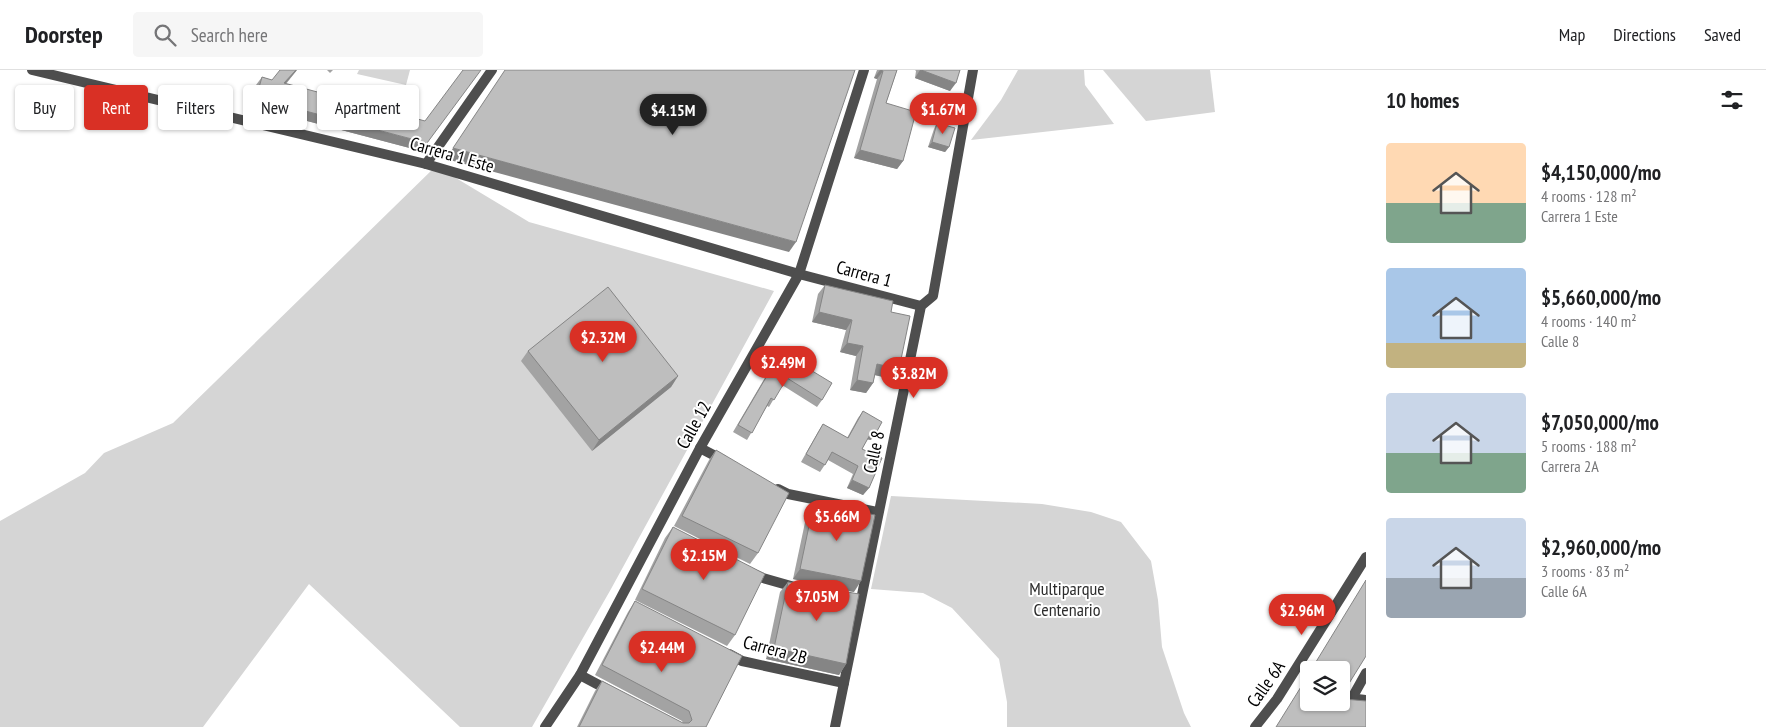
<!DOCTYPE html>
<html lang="en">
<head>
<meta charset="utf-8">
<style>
  body { margin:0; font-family:"PT Sans Narrow",sans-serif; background:#f6f6f6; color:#202124; height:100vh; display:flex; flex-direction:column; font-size:19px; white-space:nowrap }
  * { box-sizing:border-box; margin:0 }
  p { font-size:16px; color:#757577 }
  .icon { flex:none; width:28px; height:28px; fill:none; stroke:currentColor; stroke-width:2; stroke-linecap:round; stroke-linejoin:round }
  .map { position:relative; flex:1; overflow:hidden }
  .panel { display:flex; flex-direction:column; background:#fff; width:400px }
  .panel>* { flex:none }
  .guide { position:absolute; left:15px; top:15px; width:475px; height:45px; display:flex; gap:10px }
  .tools { position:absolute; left:1300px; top:591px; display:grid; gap:10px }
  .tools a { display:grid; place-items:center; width:50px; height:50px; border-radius:5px; background:#fff; box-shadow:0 1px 4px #0004; font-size:25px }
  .price { position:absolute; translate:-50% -42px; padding:0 11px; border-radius:18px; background:#d93025; color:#fff; font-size:16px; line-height:32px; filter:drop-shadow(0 1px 2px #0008) }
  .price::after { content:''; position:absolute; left:50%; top:30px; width:15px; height:11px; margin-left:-8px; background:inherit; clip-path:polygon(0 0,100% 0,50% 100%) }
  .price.current { background:#222; color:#fff }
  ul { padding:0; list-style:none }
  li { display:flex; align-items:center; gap:15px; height:125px; padding:0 20px }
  li span { display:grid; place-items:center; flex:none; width:140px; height:100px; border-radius:5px; color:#555 }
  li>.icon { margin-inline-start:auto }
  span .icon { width:60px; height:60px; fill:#fffc; stroke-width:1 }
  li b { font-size:21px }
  h2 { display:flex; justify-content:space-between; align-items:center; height:60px; padding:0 20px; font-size:21px }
  .pill { padding:0 18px; border-radius:5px; background:#fff; box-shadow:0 1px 4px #0004; font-size:18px; line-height:45px }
  .pill.current { background:#d93025; color:#fff }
  header { display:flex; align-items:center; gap:30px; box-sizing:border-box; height:70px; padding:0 25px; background:#fff; border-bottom:1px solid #e0e0e0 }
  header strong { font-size:24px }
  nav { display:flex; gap:28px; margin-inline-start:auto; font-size:18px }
  .search { width:350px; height:45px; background:#f6f6f6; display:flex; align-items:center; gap:12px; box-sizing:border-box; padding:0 18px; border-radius:5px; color:#757577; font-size:19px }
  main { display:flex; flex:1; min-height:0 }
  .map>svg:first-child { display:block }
</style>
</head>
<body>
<header>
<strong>Doorstep</strong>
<div class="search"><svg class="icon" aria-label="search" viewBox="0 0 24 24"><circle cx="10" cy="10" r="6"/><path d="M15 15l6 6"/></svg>Search here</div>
<nav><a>Map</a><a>Directions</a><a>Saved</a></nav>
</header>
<main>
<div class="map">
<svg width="1366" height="657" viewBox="0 0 1366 657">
  <rect width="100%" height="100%" fill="#fff"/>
  <g fill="#d5d5d5">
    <path d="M359,0H410L406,15L357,4Z"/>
    <path d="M1018,0H1084L1085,15L1114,54L971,70L1001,30Z"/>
    <path d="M1103,0H1210L1215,42L1146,51Z"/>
    <path d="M436,96L529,152L774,221L611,519L532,657H460L309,514L203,657H0V451L85,403L104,383L173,353Z"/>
    <path d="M891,426L1042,434L1091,442L1121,452L1151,491L1158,530L1162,577L1184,643L1191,657H1007V632L999,589L952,538L923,523L871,519Z"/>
  </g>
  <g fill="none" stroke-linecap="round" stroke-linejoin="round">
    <g stroke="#4e4e4e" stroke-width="10">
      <path d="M32,0L426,94L799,204L921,236"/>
      <path d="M426,94L492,0"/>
      <path d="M700,378L723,390"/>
      <path d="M778,419L788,424L877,442"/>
      <path d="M752,503L763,508L798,518"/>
      <path d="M729,584L742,591L844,613"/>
      <path d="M580,605L612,622"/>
      <path d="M1341,627L1366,630"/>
      <path d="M1352,628L1366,603"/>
      <path d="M545,657L580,605L700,378L799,204L864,0"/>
      <path d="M835,657L921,236L933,226L973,0"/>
      <path d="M1255,657L1277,629L1366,487"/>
    </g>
  </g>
  <g fill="#a3a3a3">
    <path d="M297,0L286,14L421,81L250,36L256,15L262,7L272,10Z"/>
    <path d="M327,0H333L330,3Z"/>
    <path d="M877,0H897L886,33L903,91L897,99L854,88L877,9L874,8Z"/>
    <path d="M915,0H960L950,21L915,8L916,1Z"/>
    <path d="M952,24L955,45L946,42L950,27Z"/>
    <path d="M937,53L949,77L945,82L928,77L934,59Z"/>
    <path d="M825,215L891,242L899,299L892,309L875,305L873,313L866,323L850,320L856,286L840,282L846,260L812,252L818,224Z"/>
    <path d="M528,281L678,306L671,317L592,381L521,291Z"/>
    <path d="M781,282L822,330L817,337L782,315L769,337L767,336L747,370L733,362L776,289Z"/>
    <path d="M863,341L871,370L867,369L862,379L869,418L863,425L847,418L853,404L828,390L820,402L801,392L818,362L823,354L847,368L858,348Z"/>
    <path d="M716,380L758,483L750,494L674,456L709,390Z"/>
    <path d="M814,432L854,522L793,509L807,443Z"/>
    <path d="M673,457L735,565L727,576L635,530L665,468Z"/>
    <path d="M788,512L846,594L839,605L766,589L780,522Z"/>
    <path d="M635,531L706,657H577L595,621L602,611L683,653L682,651L595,605L628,542Z"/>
  </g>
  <g fill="#858585">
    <path d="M296,0H297L279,21L284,13Z"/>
    <path d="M481,0L421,81L250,36L256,28L427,73Z"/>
    <path d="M880,0L883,1L877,9L874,8Z"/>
    <path d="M920,0H921L956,13L950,21L915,8Z"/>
    <path d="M948,39L957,42L955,45L946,42Z"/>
    <path d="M932,72L949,77L945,82L928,77Z"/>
    <path d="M453,78L796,172L789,182L446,89Z"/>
    <path d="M860,80L903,91L897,99L854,88Z"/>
    <path d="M819,242L852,250L846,260L812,252Z"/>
    <path d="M847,273L863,276L856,286L840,282Z"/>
    <path d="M877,294L899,299L892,309L870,304Z"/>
    <path d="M678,306L671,317L592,381L599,370Z"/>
    <path d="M857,310L873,313L866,323L850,320Z"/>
    <path d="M872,361L876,363L871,370L866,369Z"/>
    <path d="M852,410L869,418L863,425L847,418Z"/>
    <path d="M800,499L861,511L854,522L793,509Z"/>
    <path d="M774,578L846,594L839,605L766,589Z"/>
    <path d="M1348,615L1345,620L1341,621V617Z"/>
  </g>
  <g fill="#bebebe" stroke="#858585">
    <path d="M280,0H296L284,13L425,51L463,0H481L427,73L256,28L262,7L272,10Z"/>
    <path d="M505,0H855L796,172L453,78Z"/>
    <path d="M880,0H897L886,33L916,42L903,91L860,80L883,1Z"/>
    <path d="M921,0H960L956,13Z"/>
    <path d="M952,24L962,28L957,42L948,39Z"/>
    <path d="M937,53L955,58L949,77L932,72Z"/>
    <path d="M825,215L893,231L891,242L910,246L899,299L877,294L873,313L857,310L863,276L847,273L852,250L819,242Z"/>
    <path d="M608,217L678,306L599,370L528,281Z"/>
    <path d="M781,282L832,313L822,330L787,308L774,330L771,328L752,363L738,355Z"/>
    <path d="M863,341L882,352L876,363L872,361L862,379L882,388L869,418L852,410L858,396L832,382L825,395L806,384L823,354L848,368Z"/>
    <path d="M716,380L789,423L758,483L682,446Z"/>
    <path d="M814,432L875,445L861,511L800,499Z"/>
    <path d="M673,457L765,504L735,565L642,519Z"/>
    <path d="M1366,510V586L1348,615L1341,617V600H1311Z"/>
    <path d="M788,512L859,524L846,594L774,578Z"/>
    <path d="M635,531L742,586L706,657H579L602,611L683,653H689L692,650L689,641L602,595Z"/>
    <path d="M1309,604V632H1341V626L1344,629L1366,631V657H1276Z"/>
  </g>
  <g text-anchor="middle" stroke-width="4" stroke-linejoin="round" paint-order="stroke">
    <g font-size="18" fill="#000" stroke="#fff">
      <text transform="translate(452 85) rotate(16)" y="6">Carrera 1 Este</text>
      <text transform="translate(864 204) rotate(15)" y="6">Carrera 1</text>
      <text transform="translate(694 355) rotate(-61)" y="6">Calle 12</text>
      <text transform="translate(874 382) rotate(-78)" y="6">Calle 8</text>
      <text transform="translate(775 580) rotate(15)" y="6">Carrera 2B</text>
      <text transform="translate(1266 614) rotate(-55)" y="6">Calle 6A</text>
    </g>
    <g font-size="18" fill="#2c2c2c" stroke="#fff">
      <text x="1067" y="525">Multiparque<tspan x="1067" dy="21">Centenario</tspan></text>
    </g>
  </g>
</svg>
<div class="tools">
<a><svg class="icon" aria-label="layers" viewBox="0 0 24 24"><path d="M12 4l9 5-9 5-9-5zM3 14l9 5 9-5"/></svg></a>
</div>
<b class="price" style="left:943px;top:65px">$1.67M</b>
<b class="price current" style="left:673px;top:66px">$4.15M</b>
<b class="price" style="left:603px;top:293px">$2.32M</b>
<b class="price" style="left:783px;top:318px">$2.49M</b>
<b class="price" style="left:914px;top:329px">$3.82M</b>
<b class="price" style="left:837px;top:472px">$5.66M</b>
<b class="price" style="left:704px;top:511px">$2.15M</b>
<b class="price" style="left:817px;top:552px">$7.05M</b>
<b class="price" style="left:1302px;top:566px">$2.96M</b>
<b class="price" style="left:662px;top:603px">$2.44M</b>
<div class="guide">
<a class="pill">Buy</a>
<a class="pill current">Rent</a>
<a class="pill">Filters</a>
<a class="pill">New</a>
<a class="pill">Apartment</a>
</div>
</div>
<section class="panel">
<h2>10 homes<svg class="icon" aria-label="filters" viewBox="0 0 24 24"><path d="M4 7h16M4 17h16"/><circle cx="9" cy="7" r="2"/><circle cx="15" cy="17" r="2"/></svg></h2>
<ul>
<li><span style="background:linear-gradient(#ffd9b3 60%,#7fa58c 0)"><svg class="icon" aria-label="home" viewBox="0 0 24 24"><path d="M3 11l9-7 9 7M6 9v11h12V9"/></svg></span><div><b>$4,150,000/mo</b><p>4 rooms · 128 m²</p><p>Carrera 1 Este</p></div></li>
<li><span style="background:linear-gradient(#a9c7e8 75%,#c2b280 0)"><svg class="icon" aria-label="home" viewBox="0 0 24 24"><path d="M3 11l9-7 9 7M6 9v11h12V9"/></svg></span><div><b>$5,660,000/mo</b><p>4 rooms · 140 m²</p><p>Calle 8</p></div></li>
<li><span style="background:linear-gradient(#c9d6e8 60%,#7fa58c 0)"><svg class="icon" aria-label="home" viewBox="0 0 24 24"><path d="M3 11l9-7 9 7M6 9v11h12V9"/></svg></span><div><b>$7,050,000/mo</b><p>5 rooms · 188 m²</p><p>Carrera 2A</p></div></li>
<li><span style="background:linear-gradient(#c9d6e8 60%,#9aa5b1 0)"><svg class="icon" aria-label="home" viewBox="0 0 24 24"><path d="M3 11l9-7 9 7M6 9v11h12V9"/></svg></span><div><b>$2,960,000/mo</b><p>3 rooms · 83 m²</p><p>Calle 6A</p></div></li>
</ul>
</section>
</main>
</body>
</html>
